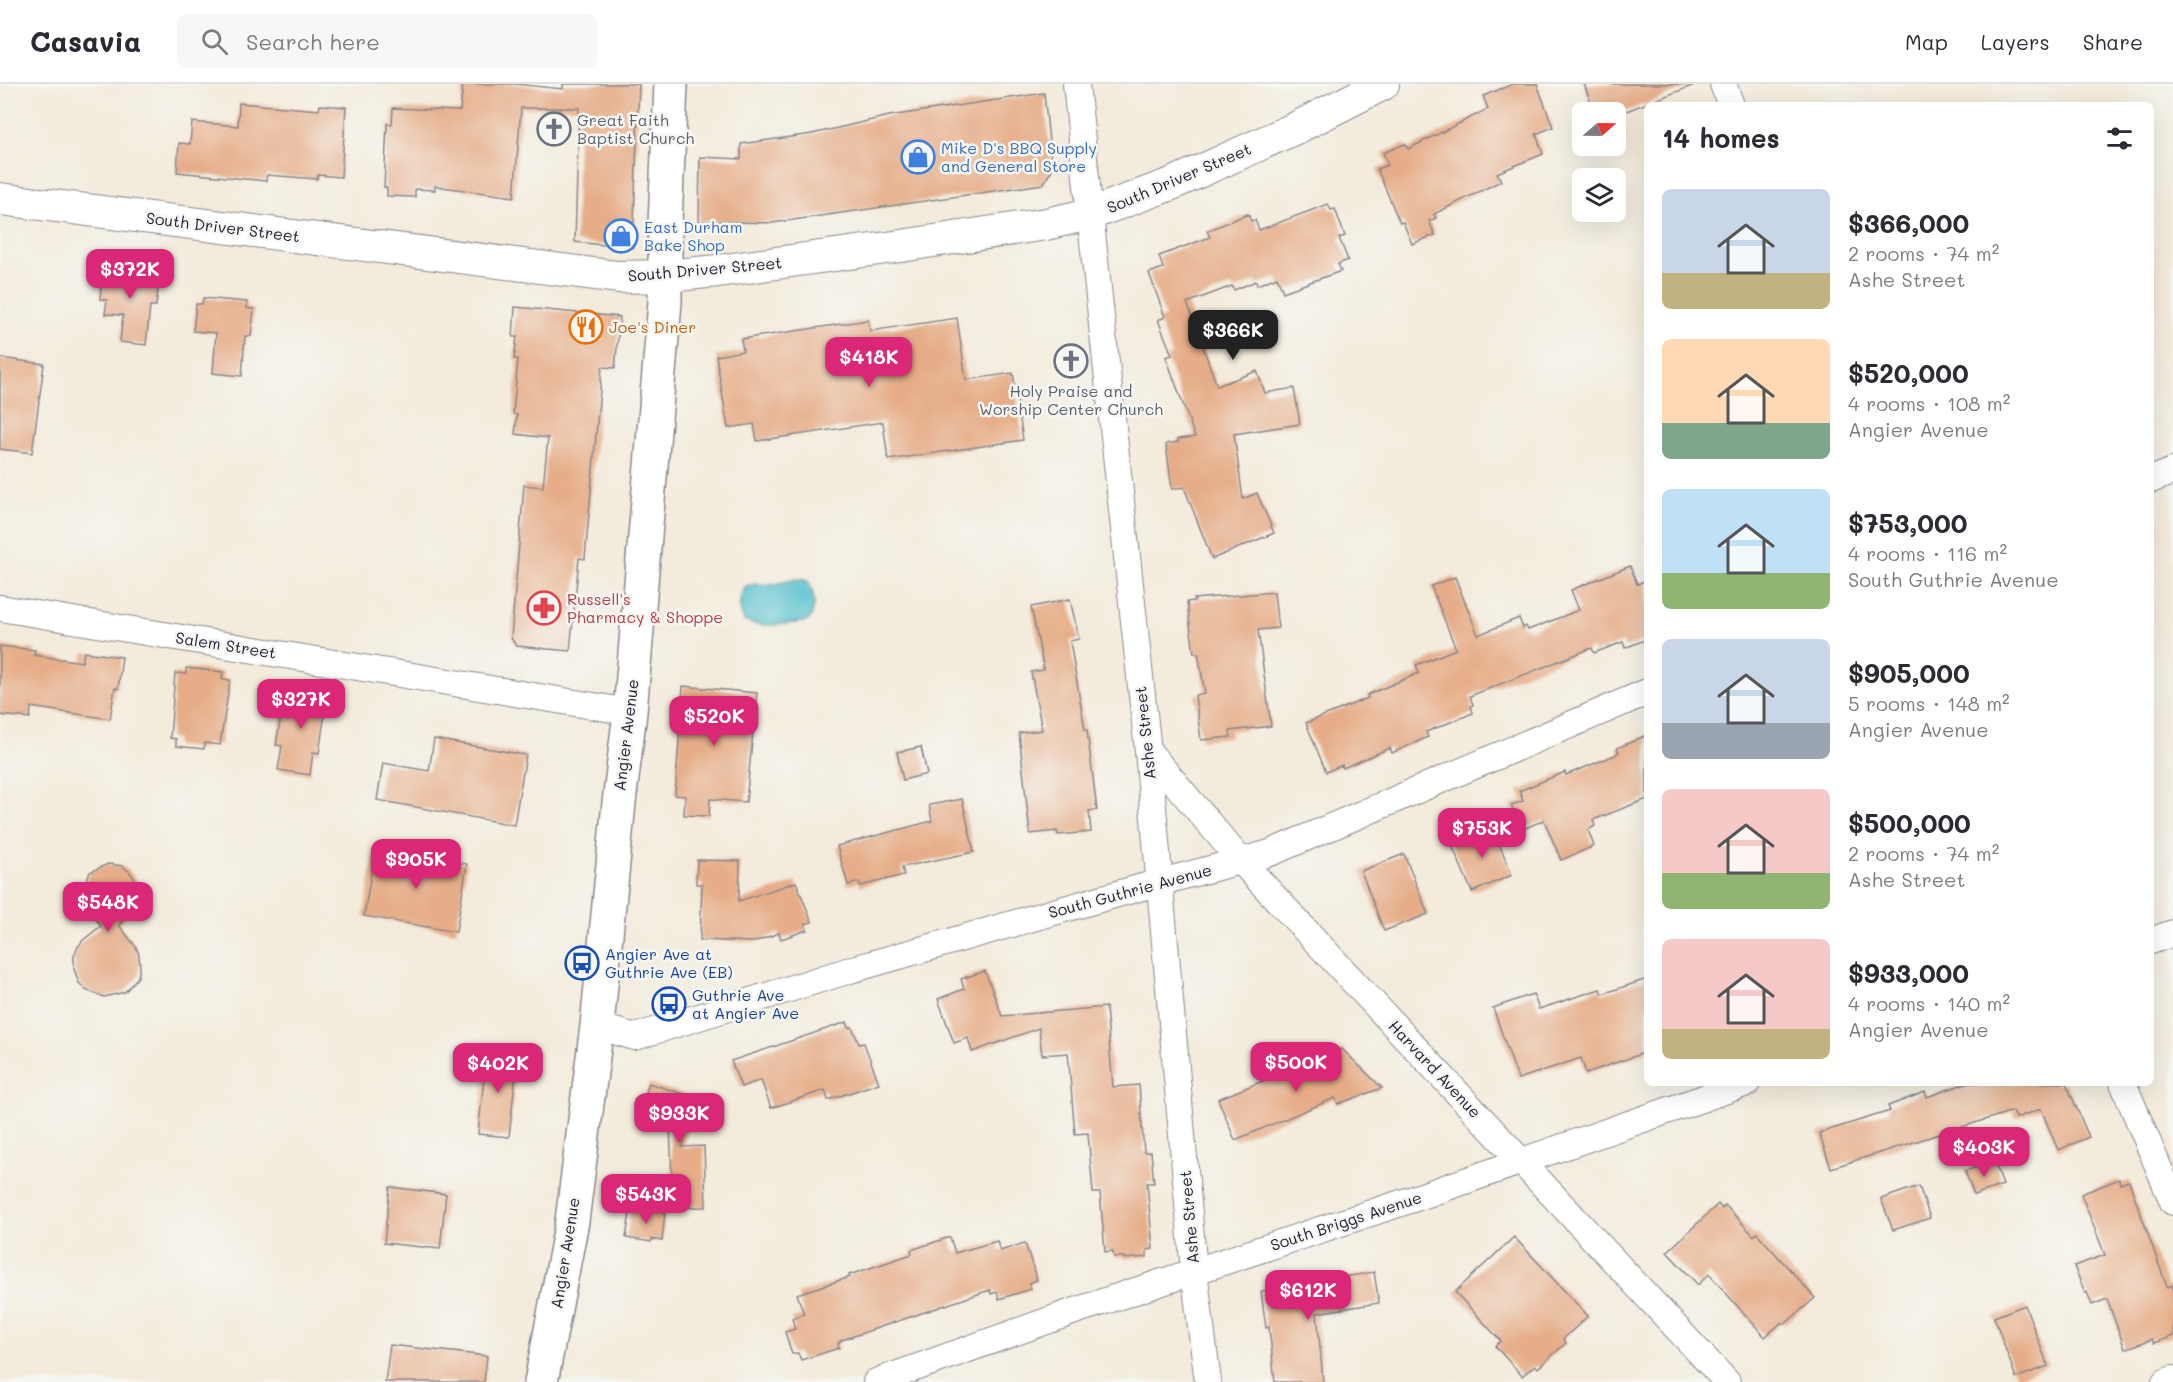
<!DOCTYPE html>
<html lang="en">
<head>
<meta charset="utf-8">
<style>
  body { margin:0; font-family:Mali,sans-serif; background:#f7f7f7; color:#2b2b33; height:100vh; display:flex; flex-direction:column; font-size:22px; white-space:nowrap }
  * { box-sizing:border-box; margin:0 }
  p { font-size:20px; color:#7c7c81 }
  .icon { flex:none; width:33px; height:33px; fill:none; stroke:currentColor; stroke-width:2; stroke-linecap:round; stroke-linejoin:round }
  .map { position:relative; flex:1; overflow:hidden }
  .details { position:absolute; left:1644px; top:18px; width:510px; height:984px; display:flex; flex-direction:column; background:#fff; border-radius:9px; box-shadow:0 6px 24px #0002 }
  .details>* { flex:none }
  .needle { width:39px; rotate:70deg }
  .fabs { position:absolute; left:1572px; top:18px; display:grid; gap:12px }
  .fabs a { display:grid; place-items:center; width:54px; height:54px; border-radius:9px; background:#fff; box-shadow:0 6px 24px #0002; font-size:30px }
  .price { position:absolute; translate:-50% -51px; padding:0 14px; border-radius:12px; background:#db2777; color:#fff; font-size:20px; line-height:39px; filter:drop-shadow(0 2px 3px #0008) }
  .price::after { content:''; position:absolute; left:50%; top:36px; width:18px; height:14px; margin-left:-9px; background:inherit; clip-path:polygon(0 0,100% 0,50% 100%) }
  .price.active { background:#222; color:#fff }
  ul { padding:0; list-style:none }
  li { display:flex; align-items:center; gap:18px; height:150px; padding:0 18px }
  li span { display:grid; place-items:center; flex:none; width:168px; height:120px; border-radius:9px; color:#555 }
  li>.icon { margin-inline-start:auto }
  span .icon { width:72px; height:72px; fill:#fffc; stroke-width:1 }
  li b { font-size:26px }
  h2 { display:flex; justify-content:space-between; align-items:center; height:72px; padding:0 18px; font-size:26px }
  header { display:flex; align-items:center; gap:36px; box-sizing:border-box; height:84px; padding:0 30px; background:#fff; border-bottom:2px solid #e1e1e2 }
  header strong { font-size:28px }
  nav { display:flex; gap:33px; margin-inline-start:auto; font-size:21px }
  .search { width:420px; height:54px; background:#f7f7f7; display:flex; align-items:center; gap:15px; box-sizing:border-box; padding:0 21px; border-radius:9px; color:#7c7c81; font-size:22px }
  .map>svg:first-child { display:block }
</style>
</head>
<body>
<header>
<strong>Casavia</strong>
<div class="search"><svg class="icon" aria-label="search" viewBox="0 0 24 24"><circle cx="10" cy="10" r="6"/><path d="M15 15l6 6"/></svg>Search here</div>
<nav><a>Map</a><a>Layers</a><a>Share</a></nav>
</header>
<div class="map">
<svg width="2173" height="1298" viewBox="0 0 2173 1298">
  <rect width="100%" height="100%" fill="#f6f6f2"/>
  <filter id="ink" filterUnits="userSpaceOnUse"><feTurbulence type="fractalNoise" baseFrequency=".0167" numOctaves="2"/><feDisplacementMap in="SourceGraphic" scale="12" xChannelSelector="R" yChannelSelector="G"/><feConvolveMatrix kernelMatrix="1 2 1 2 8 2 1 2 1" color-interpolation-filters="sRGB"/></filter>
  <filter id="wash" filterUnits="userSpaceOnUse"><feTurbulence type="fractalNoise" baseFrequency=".008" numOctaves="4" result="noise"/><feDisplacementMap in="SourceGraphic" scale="24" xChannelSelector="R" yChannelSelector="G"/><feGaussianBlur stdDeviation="1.35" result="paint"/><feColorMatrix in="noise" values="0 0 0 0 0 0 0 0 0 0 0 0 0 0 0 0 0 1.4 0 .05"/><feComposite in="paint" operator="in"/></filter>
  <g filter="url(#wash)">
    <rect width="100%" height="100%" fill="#f3ebdb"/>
    <path fill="#56c1cf" stroke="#3c7285" stroke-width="1.5" d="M797,495L808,497C815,510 817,525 808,537C791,540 758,544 744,537C738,523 738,515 746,502L756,500L772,501Z"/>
    <g id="blocks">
      <g fill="#e6ad88">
        <path d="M463,0H515L563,5V0H639L633,164L575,158L579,24H521L514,113L435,102V106L415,105V113L387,112V104L384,103L387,40H392L393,24L460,27Z"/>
        <path d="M1513,0H1537L1553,43L1536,50L1543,70L1497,89L1501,97L1434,130L1436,134L1429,137L1435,151L1412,160L1403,138L1400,139L1377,85L1388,81L1383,69L1405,60L1408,65L1488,25L1483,12Z"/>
        <path d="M1584,0H1692V2L1616,31V19L1594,27Z"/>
        <path d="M1044,9L1052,86L1043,100L772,139L699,137L700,73L741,75V60L812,50L889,32Z"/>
        <path d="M239,19L319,26L320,21L346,23L341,93L318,91L317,95L267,91L266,97L177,88L179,59L190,60L192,38L238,42Z"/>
        <path d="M1328,120L1331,126L1335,125L1345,152L1339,154L1348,176L1338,180L1341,187L1283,208L1277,193L1257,201L1256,197L1234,206L1232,202L1187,219L1217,302L1257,287L1265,309L1294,304L1300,340L1234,350L1243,415L1257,409L1274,449L1212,475L1184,403L1172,405L1166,360L1178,358V355L1195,353L1166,273L1172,271L1158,236L1165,233L1149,189L1163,184L1159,172L1210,153L1207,147L1248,130L1251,137L1255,136L1259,146Z"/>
        <path d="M108,182L155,187L154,198H159L156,222H150L146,261L120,258L123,231L105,230L107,216L100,215L102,190H106Z"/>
        <path d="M203,214L247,218V224L254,225L251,252H245L242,292L213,289L216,249L193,247L196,220H202Z"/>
        <path d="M515,223L620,233L615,284L602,283L585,475L579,474L570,567L516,562L511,554L524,401L543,403L548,354L515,350L517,331L513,330L518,275H514L517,253H513Z"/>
        <path d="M957,234L966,296L1013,289L1023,356L888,376L883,338L757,357L754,340L728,344L716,272L743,267L741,255L868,236L870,247Z"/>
        <path d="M0,274L44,280L32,369L0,365Z"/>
        <path d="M1630,482L1637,500L1647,496V555L1625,564L1623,558L1594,569L1592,564L1470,612L1473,621L1471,622L1473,629L1426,648L1428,653L1392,669L1390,664L1343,684L1342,681L1326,688L1306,639L1368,614L1367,611L1419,589L1416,581L1456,565L1431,502L1455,493L1478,551L1519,534L1523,544L1526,542L1528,546L1579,526L1571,506Z"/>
        <path d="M1274,508L1278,544L1258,546L1271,642L1230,647L1231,653L1201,656L1195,611L1205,609L1198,569H1194L1187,518L1195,517L1194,515Z"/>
        <path d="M1070,515L1079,555L1070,557L1085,646H1087L1097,726L1089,727L1091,748L1058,751L1057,747L1030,750L1019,649L1042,646L1031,588L1044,586L1031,523Z"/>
        <path d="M0,562L35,566L34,571L82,578L84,568L122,573L118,605L115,604L110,635L31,623L30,634L0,631Z"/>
        <path d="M186,584L223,588L222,595L230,596L220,661L205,659L204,665L176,662V655L170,654L175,589L186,590Z"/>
        <path d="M292,602L323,608L321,620L326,622L319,669L313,668L310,691L278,686L282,662L276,661L284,615H289Z"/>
        <path d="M683,602L757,609L746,718L710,715L709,732L684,731L685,712L675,711Z"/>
        <path d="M1647,651V715L1593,736L1595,742L1588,746L1594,762L1561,776L1544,736L1521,746L1511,721L1523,717L1519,707L1565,688L1566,691L1615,671L1619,668L1617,664Z"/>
        <path d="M434,655L526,671L514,741L377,716L383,679L429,687Z"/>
        <path d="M921,663L927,690L903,696L897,668Z"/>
        <path d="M962,715L974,768L902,783L904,791L860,802L859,798L848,801L837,762L932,737L929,721Z"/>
        <path d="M1492,742L1512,791L1472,808L1451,759Z"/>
        <path d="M375,764L467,780L456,848L364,832Z"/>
        <path d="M1404,770L1428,830L1384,847L1361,787Z"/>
        <path d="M697,776L740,777L739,817L796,798L812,838L805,840L807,846L781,855L779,849L754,858L700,856L702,800H696Z"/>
        <path d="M108,780L122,782L129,787L137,798L139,810L137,819L119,841L136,863L139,871L140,883L138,893L125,908L104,913L86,906L79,899L74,885V872L77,864L83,856L101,842L85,821L83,803L90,788Z"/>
        <path d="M985,887L1002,932L1106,923L1113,1003L1139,1001L1144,1068H1151L1154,1099H1147L1153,1165L1147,1166V1173L1124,1175V1173H1114L1113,1167L1105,1168L1100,1109H1093L1088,1049L1075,1050L1068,969L1042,971L1039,944L972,968L968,954L954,959L938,915L964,905L961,895Z"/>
        <path d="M1647,895V968L1586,989L1581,974L1518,995L1493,924L1533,910L1539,925L1600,905L1602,910Z"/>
        <path d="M847,938L849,944L852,943L859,960L864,959L879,999L828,1016L825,1006L771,1024L761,996L741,1003L731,977Z"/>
        <path d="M1342,965L1382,1004L1338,1020L1335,1014L1235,1056L1218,1015Z"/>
        <path d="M487,967L518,970L509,1053L478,1050Z"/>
        <path d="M649,999L698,1015L682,1063L704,1062L706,1123L673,1124L670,1040L639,1030Z"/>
        <path d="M1966,999H2066L2089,1053L2058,1066L2041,1025L2016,1034L2013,1027L1831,1084L1819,1049L1890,1027L1888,1022L1925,1008L1927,1013Z"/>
        <path d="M1994,1077L2003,1101L1974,1111L1965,1087Z"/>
        <path d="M2119,1095L2120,1100L2129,1097L2167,1203L2173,1201V1252L2154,1259L2152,1255L2125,1265L2107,1215L2092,1221L2087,1208L2085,1209L2074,1182L2105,1171L2081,1110Z"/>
        <path d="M1919,1102L1930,1134L1893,1146L1881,1115Z"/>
        <path d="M390,1103L446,1110L440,1165L384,1159Z"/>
        <path d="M1718,1120L1722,1125L1725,1121L1754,1152L1757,1149L1815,1214L1785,1240L1782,1238L1765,1253L1709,1190L1698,1201L1667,1168Z"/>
        <path d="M631,1123L665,1128L662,1157L652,1155L651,1158L626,1154Z"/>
        <path d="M950,1153L955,1169L997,1157L1000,1167L1025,1159L1037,1196L1029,1199L1031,1205L999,1215L997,1208L991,1210L990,1206L842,1256L838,1259L839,1264L801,1276L798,1269L792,1270L785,1248L795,1245L792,1234L804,1230L797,1210L850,1193L849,1191L912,1170L911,1166Z"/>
        <path d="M1514,1153L1588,1232L1563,1255L1566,1259L1538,1284L1535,1281L1522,1292L1495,1262L1501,1257L1455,1208Z"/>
        <path d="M1374,1188L1379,1219L1317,1229L1323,1298H1275L1269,1243L1266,1244L1261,1207L1267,1206L1266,1202L1313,1197V1198Z"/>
        <path d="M2025,1221L2048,1282L2016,1294L1994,1233Z"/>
        <path d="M390,1261L487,1272L484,1298H385Z"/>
      </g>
    </g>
  </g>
  <g filter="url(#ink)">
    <use href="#blocks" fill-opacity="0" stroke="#8a868b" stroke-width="1.5"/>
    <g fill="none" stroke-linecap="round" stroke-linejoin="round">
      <defs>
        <g id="minor">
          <path d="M1076,0L1148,667L1194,1187L1208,1298"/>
          <path d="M1723,0L1731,21"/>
          <path d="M2151,396L2173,387"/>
          <path d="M0,524L630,628"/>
          <path d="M1148,667L1241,777L1727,1298"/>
          <path d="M2151,857L2173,849"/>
          <path d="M597,942L635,953L850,886L1135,805L1270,769L1647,608"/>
          <path d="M2123,999L2173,1118"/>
          <path d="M876,1298L1072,1228L1413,1115L1747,999"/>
          <path d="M2165,1298L2173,1295"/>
        </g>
        <path id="tertiary" d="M0,115L618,193L666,192L718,187L901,162L1046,140L1090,130L1174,99L1298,43L1383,0"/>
        <path id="secondary" d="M541,1298L572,1137L597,942L619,719L630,628L665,218V140L671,0"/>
      </defs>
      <use href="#minor" stroke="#8a868b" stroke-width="28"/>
      <use href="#tertiary" stroke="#8a868b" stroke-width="34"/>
      <use href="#secondary" stroke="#8a868b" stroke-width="36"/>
      <use href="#minor" stroke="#fff" stroke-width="26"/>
      <use href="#tertiary" stroke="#fff" stroke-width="32"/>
      <use href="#secondary" stroke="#fff" stroke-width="33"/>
    </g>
  </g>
  <defs>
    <symbol id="church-ring" viewBox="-11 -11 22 22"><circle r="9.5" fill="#f6f6f2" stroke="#6b7280" stroke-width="1.5"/><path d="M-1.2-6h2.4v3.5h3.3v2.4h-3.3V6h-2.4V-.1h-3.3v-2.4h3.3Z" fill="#6b7280"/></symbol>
    <symbol id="shop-ring" viewBox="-11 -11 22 22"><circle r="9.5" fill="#f6f6f2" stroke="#3f7fe0" stroke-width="1.5"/><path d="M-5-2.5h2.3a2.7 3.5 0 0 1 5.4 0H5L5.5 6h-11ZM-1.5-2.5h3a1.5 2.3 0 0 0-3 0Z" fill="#3f7fe0"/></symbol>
    <symbol id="restaurant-ring" viewBox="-11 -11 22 22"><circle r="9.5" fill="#f6f6f2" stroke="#e8710a" stroke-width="1.5"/><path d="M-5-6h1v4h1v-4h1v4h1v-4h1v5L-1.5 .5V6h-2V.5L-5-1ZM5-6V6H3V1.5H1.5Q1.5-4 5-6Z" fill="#e8710a"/></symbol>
    <symbol id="pharmacy-ring" viewBox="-11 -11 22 22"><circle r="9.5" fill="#f6f6f2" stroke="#e0444e" stroke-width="1.5"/><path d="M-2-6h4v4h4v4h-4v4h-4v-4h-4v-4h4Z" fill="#e0444e"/></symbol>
    <symbol id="bus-ring" viewBox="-11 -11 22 22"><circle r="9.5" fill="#f6f6f2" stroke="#1a4fb4" stroke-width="1.5"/><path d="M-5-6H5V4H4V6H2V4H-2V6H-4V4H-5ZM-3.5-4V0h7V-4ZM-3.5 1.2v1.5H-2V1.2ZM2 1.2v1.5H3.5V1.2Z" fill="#1a4fb4"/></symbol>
  </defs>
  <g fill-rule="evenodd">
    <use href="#church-ring" x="535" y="26" width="38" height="38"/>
    <use href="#shop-ring" x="899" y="54" width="38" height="38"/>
    <use href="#shop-ring" x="602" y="133" width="38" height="38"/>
    <use href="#restaurant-ring" x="567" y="224" width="38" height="38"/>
    <use href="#church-ring" x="1052" y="258" width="38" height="38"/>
    <use href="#pharmacy-ring" x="525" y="505" width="38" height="38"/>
    <use href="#bus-ring" x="563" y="860" width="38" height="38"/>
    <use href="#bus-ring" x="650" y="901" width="38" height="38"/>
  </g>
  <g text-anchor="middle" stroke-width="5" stroke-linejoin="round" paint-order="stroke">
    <g font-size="16" fill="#5b616d" stroke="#f6f6f2" text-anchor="start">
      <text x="577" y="42">Great Faith<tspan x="577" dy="18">Baptist Church</tspan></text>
      <text x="1071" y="313" text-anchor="middle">Holy Praise and<tspan x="1071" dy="18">Worship Center Church</tspan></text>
    </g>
    <g font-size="16" fill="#366cbe" stroke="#f6f6f2" text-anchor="start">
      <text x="941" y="70">Mike D's BBQ Supply<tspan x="941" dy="18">and General Store</tspan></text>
      <text x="644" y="149">East Durham<tspan x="644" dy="18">Bake Shop</tspan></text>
    </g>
    <g font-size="16" fill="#22223b" stroke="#f6f6f2">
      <text transform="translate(1179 94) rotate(-23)" y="6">South Driver Street</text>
      <text transform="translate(223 143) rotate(7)" y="6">South Driver Street</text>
      <text transform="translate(705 185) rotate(-5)" y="6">South Driver Street</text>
      <text transform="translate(226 561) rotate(9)" y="6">Salem Street</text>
      <text transform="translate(1145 649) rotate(-96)" y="6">Ashe Street</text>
      <text transform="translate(626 651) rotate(-83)" y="6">Angier Avenue</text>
      <text transform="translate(1130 807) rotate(-15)" y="6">South Guthrie Avenue</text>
      <text transform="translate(1435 985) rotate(47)" y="6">Harvard Avenue</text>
      <text transform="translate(1189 1133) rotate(-95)" y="6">Ashe Street</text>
      <text transform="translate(1346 1137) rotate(-18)" y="6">South Briggs Avenue</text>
      <text transform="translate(565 1169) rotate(-81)" y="6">Angier Avenue</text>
    </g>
    <g font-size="16" fill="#c56008" stroke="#f6f6f2" text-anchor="start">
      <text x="609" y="249">Joe's Diner</text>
    </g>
    <g font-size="16" fill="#be3a42" stroke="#f6f6f2" text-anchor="start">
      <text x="567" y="521">Russell's<tspan x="567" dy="18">Pharmacy &amp; Shoppe</tspan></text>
    </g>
    <g font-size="16" fill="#164399" stroke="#f6f6f2" text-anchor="start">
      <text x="605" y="876">Angier Ave at<tspan x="605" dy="18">Guthrie Ave (EB)</tspan></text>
      <text x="692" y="917">Guthrie Ave<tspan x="692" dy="18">at Angier Ave</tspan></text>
    </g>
  </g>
</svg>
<div class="fabs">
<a><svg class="needle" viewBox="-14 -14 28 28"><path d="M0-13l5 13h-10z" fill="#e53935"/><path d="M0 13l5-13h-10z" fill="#7c7c81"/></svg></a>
<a><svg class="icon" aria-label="layers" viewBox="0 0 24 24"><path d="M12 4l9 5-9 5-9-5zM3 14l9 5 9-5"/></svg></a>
</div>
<b class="price" style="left:130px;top:216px">$372K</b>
<b class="price active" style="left:1233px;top:277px">$366K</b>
<b class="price" style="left:869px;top:304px">$418K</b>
<b class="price" style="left:301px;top:646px">$327K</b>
<b class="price" style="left:714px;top:663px">$520K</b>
<b class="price" style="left:1482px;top:775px">$753K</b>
<b class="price" style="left:416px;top:806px">$905K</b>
<b class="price" style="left:108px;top:849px">$548K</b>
<b class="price" style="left:1296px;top:1009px">$500K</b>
<b class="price" style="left:498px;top:1010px">$402K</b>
<b class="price" style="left:679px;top:1060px">$933K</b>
<b class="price" style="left:1984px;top:1094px">$403K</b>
<b class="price" style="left:646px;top:1141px">$543K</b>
<b class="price" style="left:1308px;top:1237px">$612K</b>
<section class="details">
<h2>14 homes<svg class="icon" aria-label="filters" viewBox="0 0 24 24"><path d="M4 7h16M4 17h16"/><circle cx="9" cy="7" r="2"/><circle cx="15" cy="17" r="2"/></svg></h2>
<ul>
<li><span style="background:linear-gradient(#c9d6e8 70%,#c2b280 0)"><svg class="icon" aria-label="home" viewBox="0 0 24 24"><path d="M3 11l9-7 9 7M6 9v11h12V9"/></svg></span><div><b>$366,000</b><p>2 rooms · 74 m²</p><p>Ashe Street</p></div></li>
<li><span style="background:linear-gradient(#ffd9b3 70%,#7fa58c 0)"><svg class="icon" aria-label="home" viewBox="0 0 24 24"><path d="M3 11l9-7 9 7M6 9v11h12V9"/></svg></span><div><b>$520,000</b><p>4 rooms · 108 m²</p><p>Angier Avenue</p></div></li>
<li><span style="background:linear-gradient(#bfe0f5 70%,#8fb573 0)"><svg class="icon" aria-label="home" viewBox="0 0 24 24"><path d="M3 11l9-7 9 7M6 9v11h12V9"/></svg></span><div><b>$753,000</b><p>4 rooms · 116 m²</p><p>South Guthrie Avenue</p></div></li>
<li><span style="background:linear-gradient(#c9d6e8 70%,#9aa5b1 0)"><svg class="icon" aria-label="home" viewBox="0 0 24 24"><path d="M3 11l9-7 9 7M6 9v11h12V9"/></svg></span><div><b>$905,000</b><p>5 rooms · 148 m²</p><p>Angier Avenue</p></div></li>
<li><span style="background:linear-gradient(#f6c9c9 70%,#8fb573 0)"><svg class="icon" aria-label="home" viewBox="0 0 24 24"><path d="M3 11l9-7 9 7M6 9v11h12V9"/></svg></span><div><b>$500,000</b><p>2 rooms · 74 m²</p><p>Ashe Street</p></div></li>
<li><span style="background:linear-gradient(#f6c9c9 75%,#c2b280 0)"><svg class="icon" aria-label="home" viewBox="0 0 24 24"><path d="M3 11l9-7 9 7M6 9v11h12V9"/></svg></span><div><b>$933,000</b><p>4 rooms · 140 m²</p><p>Angier Avenue</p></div></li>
</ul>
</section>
</div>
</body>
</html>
